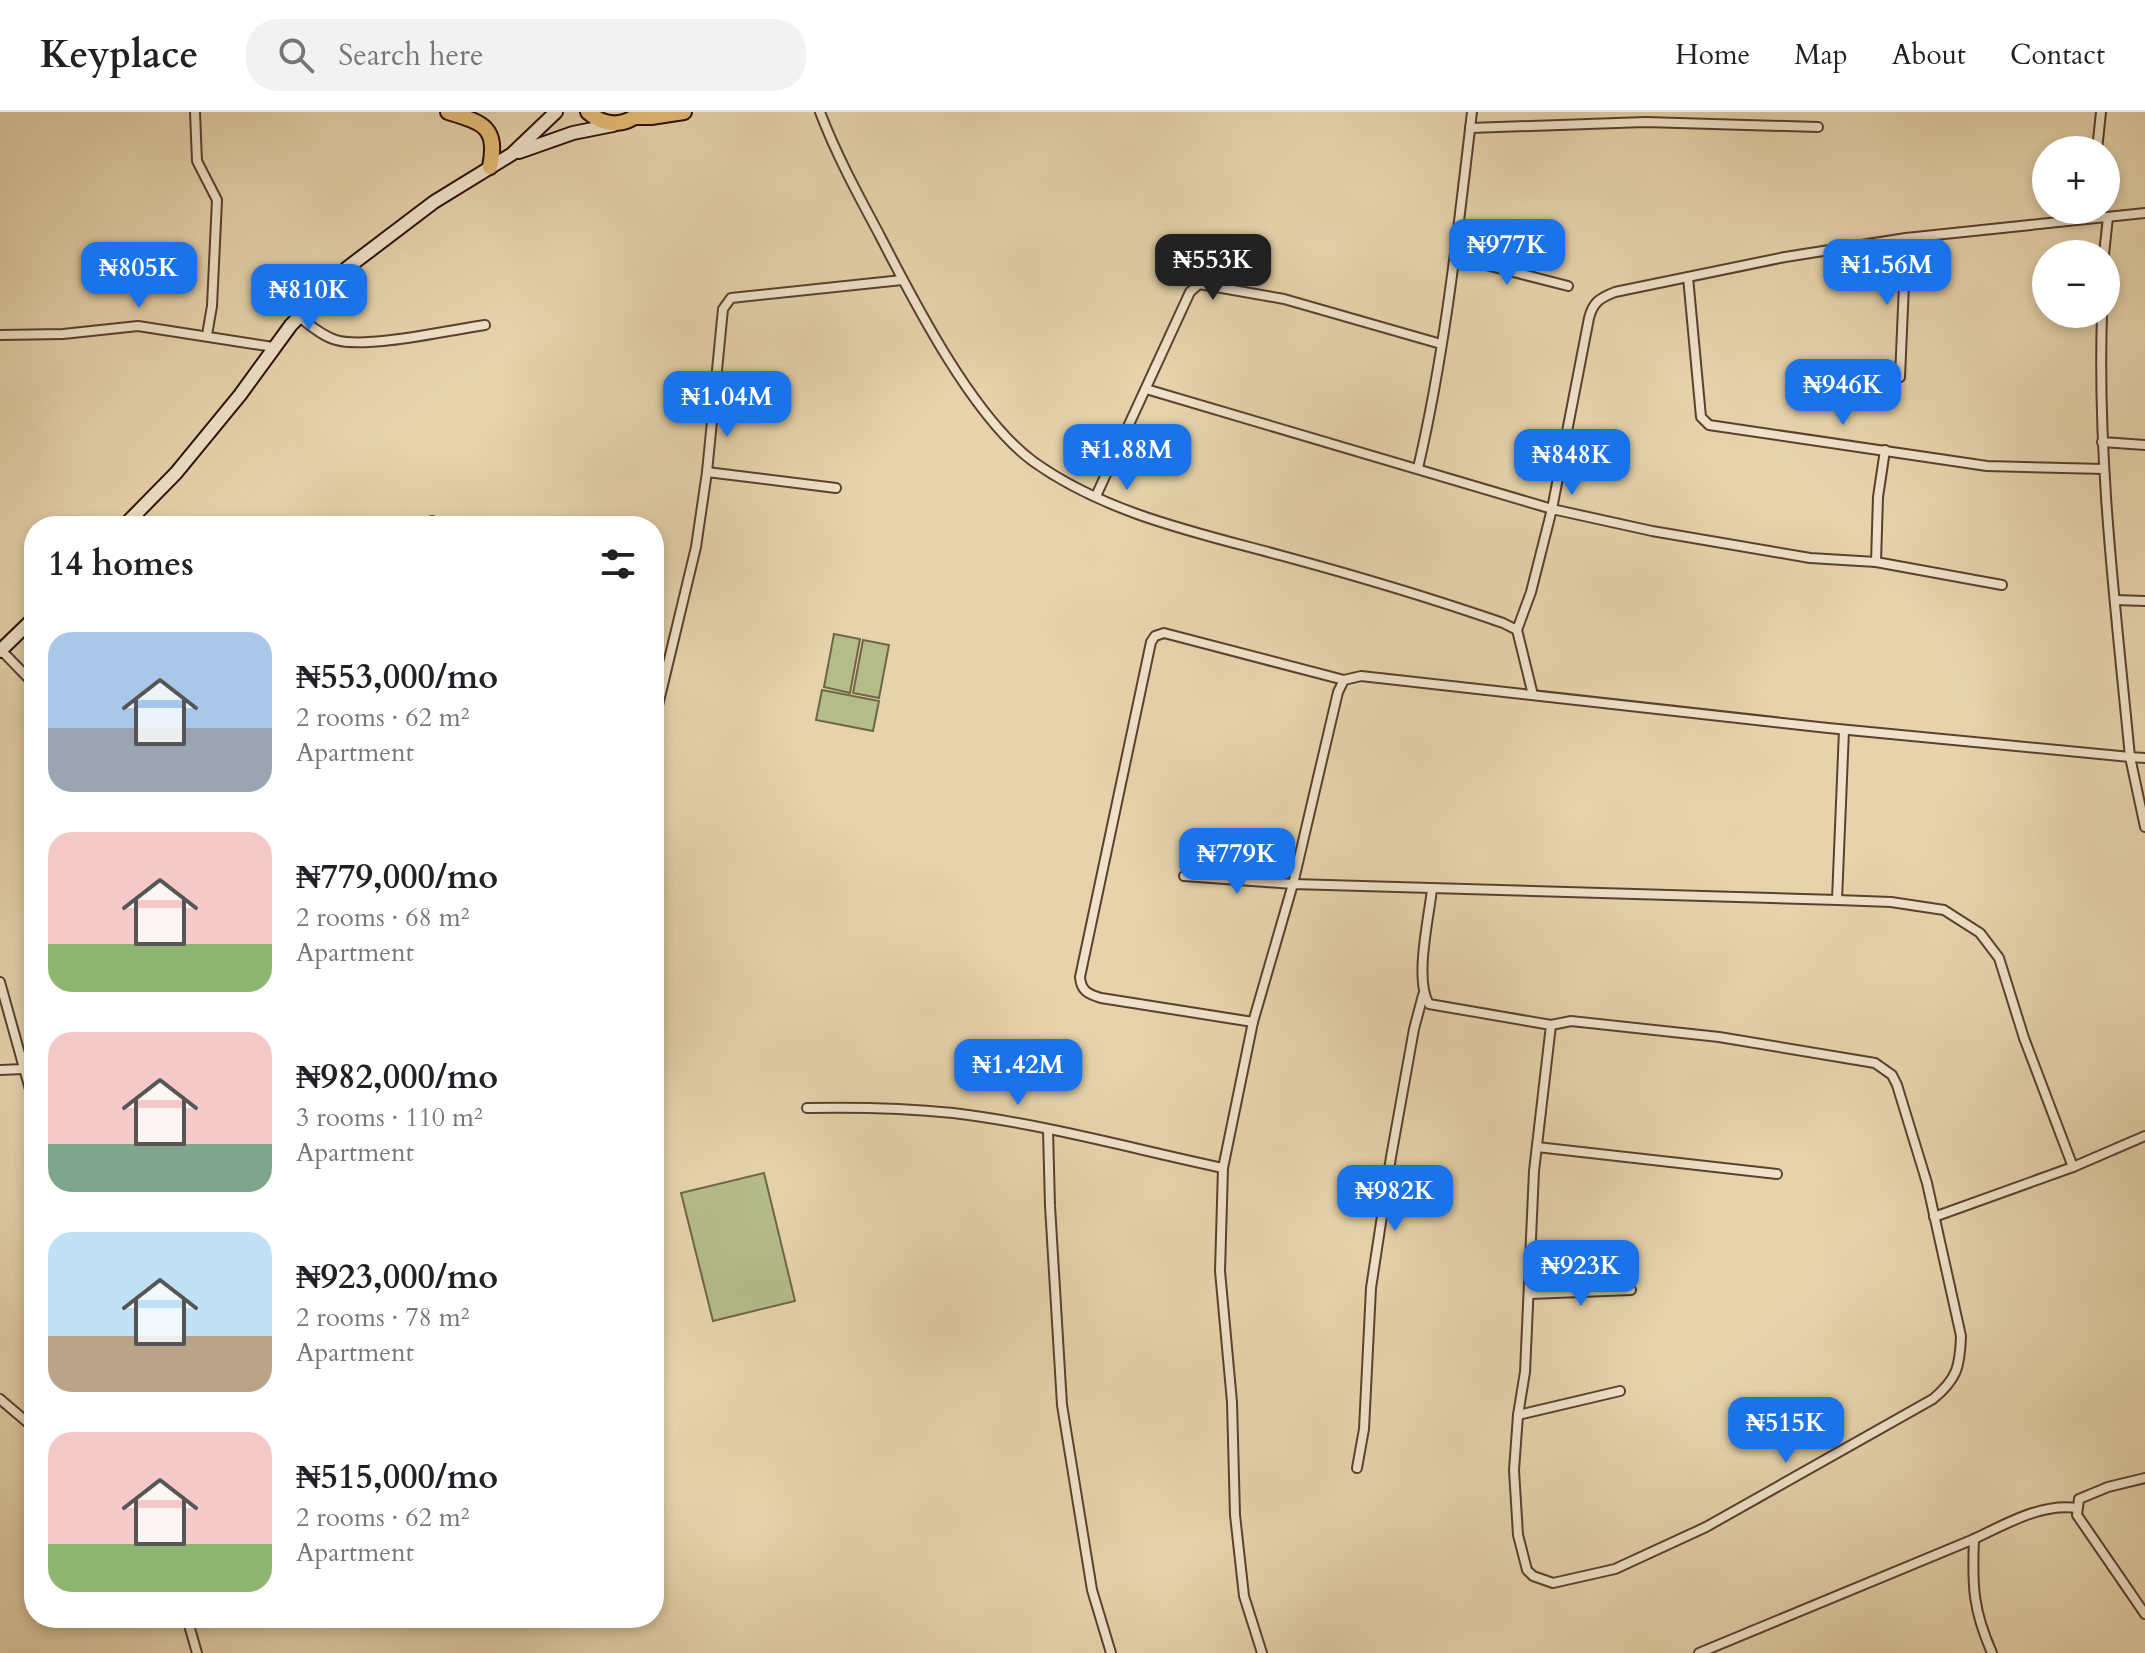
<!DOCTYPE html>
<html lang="en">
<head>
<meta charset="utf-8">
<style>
  body { margin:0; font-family:Cardo,serif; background:#f2f2f2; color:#202124; height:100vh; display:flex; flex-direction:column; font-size:30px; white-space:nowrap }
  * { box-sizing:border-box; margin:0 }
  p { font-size:26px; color:#757577 }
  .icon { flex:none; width:44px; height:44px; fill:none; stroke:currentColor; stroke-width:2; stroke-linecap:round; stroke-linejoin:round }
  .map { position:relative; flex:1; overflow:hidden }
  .panel { position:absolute; left:24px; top:404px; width:640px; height:1112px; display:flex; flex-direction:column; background:#fff; border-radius:32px; box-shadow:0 4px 12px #0003 }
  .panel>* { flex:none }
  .tools { position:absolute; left:2032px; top:24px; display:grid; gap:16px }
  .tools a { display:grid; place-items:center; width:88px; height:88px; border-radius:50%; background:#fff; box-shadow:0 4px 12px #0003; font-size:40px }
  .price { position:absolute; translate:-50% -68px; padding:0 18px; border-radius:16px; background:#1a73e8; color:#fff; font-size:26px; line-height:52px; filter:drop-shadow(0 2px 4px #0008) }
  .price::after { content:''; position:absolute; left:50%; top:48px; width:24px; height:18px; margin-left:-12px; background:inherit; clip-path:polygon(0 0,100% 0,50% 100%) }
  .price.on { background:#222; color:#fff }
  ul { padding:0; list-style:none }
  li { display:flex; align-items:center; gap:24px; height:200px; padding:0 24px }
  li span { display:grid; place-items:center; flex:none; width:224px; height:160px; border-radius:24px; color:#555 }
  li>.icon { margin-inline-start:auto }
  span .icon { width:96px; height:96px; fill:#fffc; stroke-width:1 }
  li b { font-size:34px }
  h2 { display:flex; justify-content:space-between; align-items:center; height:96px; padding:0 24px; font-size:34px }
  header { display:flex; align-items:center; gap:48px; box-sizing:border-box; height:112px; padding:0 40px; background:#fff; border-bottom:2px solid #e0e0e0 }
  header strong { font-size:38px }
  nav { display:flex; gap:44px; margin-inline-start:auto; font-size:28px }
  .search { width:560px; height:72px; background:#f2f2f2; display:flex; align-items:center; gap:20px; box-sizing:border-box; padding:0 28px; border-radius:32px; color:#757577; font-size:30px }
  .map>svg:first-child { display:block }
</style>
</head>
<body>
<header>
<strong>Keyplace</strong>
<div class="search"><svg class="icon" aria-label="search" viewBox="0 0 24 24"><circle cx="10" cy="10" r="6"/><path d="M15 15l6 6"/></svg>Search here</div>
<nav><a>Home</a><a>Map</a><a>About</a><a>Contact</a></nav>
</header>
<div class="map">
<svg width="2145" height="1541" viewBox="0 0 2145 1541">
  <rect width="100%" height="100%" fill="#e6d3ac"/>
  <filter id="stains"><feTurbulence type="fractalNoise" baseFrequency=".0025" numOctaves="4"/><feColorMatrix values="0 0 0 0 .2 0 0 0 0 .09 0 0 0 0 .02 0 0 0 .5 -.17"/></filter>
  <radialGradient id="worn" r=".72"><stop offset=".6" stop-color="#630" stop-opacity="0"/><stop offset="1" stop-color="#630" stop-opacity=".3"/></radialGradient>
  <g fill="#b4bc8a" stroke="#706647" stroke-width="2">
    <path d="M834,522L860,527L850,581L824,575Z"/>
    <path d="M863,528L889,533L879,586L853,581Z"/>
    <path d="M822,578L879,589L873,619L816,608Z"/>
    <path d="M764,1061L795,1189L713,1209L681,1081Z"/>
  </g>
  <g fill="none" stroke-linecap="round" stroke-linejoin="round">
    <defs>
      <g id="street">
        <path d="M195,0L197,49L217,88L212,194L207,223"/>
        <path d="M820,0C836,42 857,81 878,120C913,188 973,306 1034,350C1107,402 1198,421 1283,444C1357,464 1431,486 1503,511L1517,518L1533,583"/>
        <path d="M1470,16L1645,10L1818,15"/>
        <path d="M2097,38L2101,0"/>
        <path d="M2104,142L2108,105"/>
        <path d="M1455,145L1568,174"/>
        <path d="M1688,165L1701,305L1709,313L1987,354L2104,357"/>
        <path d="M2102,202C2097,350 2116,498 2130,645L2145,646"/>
        <path d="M299,205C310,213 322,224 336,228C366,237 450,218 485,213"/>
        <path d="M0,223L63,222L138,214L273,235"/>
        <path d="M1900,265L1906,126"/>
        <path d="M1146,277L1552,397L1652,419L1810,446L1876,450L2002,473"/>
        <path d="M2102,330L2145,333"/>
        <path d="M1418,356C1445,240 1458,119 1472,0"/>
        <path d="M707,360L836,376"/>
        <path d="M1096,384L1190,180L1199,172L1284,187L1441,232"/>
        <path d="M422,414L432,409"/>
        <path d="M1876,450L1878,385L1885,338"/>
        <path d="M2115,488L2145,489"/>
        <path d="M1517,518L1531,480L1552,397L1589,206C1593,190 1600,186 1615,180L1785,145L1906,126L2145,101"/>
        <path d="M1,538L34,572"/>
        <path d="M654,610L696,435L707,360L723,197L731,186L902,168"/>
        <path d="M1184,764L1293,772L1338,580L1344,568L1361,564L1828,616L2130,645L2145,715"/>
        <path d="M1432,777C1429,806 1414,868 1429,892L1551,913L1571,909L1719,925L1875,951L1892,963L1897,973L1927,1071L1961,1224C1960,1255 1957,1267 1933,1287L1706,1415L1615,1457L1553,1471L1533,1464L1527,1458L1518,1423L1514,1358L1518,1303L1525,1260L1534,1059L1551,913"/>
        <path d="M1837,788L1844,618"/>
        <path d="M0,870L34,992"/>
        <path d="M1253,910L1101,886C1088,882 1081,879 1080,865L1151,530L1155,524L1164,521L1344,568"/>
        <path d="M0,958L24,957"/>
        <path d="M807,996C856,995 904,996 953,1001C1044,1012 1134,1037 1223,1056"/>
        <path d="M1048,1018L1050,1094L1062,1293L1092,1478L1111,1541"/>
        <path d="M1537,1035L1777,1062"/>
        <path d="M1934,1105L2073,1055L2145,1024"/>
        <path d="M1530,1182L1631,1178"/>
        <path d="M0,1287L34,1316"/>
        <path d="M1518,1303L1620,1279"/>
        <path d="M1357,1356L1364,1317L1371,1176L1391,1045L1414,917L1423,883"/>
        <path d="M2145,1366L2108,1375L2079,1387L2077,1403L2145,1502"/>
        <path d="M1974,1427C1972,1474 1973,1498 1992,1541"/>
        <path d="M187,1506L197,1541"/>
        <path d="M1262,1541L1244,1484L1235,1403L1232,1290L1220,1159L1223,1056L1253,910L1293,772L1837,788L1891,790L1944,798L1980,821L1999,846L2024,926L2073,1055"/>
        <path d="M1699,1541L1974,1427C2006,1412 2041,1391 2077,1396"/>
      </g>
      <g id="secondary">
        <path d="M519,40L573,21L613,13"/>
        <path d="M124,414L176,361L240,283L291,213L347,156L434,90L512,42L556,0"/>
        <path d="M0,539L34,506"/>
      </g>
      <g id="primary">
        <path d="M448,0C484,11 498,15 490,55"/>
        <path d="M588,0C605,15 624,15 641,0"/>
        <path d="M635,5H651L684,0"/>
      </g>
    </defs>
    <use href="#street" stroke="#5b402e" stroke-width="12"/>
    <use href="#secondary" stroke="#2d0f04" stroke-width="16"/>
    <use href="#primary" stroke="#2d0f04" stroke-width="18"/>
    <use href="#street" stroke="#efe2c9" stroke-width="8"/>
    <use href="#secondary" stroke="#efe2c9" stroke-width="12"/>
    <use href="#primary" stroke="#e3ba76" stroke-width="14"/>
  </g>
  <rect width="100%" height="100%" filter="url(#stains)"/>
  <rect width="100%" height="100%" fill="url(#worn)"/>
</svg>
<div class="tools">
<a>+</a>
<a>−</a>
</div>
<b class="price" style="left:1507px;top:175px">₦977K</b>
<b class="price on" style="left:1213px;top:190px">₦553K</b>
<b class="price" style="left:1887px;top:195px">₦1.56M</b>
<b class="price" style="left:139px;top:198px">₦805K</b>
<b class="price" style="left:309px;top:220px">₦810K</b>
<b class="price" style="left:1843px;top:315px">₦946K</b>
<b class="price" style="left:727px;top:327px">₦1.04M</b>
<b class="price" style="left:1127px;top:380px">₦1.88M</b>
<b class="price" style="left:1572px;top:385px">₦848K</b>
<b class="price" style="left:1237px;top:784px">₦779K</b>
<b class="price" style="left:1018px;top:995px">₦1.42M</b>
<b class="price" style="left:1395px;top:1121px">₦982K</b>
<b class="price" style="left:1581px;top:1196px">₦923K</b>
<b class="price" style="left:1786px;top:1353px">₦515K</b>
<section class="panel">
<h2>14 homes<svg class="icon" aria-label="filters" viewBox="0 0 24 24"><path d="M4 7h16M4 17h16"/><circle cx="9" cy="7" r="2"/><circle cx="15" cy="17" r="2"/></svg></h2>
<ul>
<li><span style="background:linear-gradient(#a9c7e8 60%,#9aa5b1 0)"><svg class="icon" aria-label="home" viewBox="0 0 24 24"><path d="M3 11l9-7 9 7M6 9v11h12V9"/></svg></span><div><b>₦553,000/mo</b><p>2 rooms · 62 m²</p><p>Apartment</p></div></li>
<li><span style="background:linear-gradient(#f6c9c9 70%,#8fb573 0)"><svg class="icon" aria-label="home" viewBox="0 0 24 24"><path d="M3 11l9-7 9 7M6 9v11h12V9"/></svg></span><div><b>₦779,000/mo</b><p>2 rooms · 68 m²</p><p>Apartment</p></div></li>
<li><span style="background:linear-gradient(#f6c9c9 70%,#7fa58c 0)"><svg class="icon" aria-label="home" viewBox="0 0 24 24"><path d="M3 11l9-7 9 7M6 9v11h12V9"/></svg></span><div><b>₦982,000/mo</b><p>3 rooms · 110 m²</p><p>Apartment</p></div></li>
<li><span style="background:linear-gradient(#bfe0f5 65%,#b9a48a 0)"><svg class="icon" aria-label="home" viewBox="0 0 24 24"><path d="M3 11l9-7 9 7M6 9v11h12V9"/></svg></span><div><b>₦923,000/mo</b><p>2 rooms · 78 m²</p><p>Apartment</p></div></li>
<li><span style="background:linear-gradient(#f6c9c9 70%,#8fb573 0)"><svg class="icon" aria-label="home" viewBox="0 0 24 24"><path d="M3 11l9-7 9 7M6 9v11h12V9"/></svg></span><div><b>₦515,000/mo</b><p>2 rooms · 62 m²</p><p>Apartment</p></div></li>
</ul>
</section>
</div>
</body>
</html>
